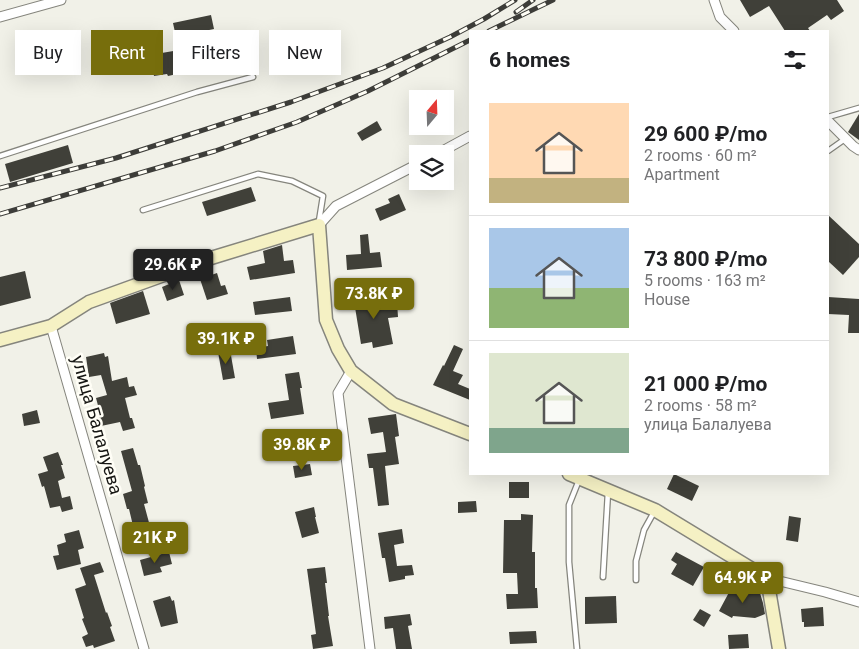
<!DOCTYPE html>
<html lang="en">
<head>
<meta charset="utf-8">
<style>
  body { margin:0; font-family:Roboto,sans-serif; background:#f2f2f2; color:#202124; height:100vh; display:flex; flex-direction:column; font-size:19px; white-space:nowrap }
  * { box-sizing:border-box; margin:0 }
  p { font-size:16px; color:#757577 }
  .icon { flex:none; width:28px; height:28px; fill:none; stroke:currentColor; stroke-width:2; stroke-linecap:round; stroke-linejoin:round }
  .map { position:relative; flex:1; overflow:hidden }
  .panel { position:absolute; left:469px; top:30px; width:360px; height:445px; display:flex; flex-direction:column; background:#fff; border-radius:0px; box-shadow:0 5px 20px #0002 }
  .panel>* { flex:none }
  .guide { position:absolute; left:15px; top:30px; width:379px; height:45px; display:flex; gap:10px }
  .needle { width:32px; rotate:19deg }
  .buttons { position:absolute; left:409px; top:90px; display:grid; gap:10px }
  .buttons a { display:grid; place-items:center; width:45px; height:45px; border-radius:0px; background:#fff; box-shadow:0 5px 20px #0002; font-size:25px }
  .price { position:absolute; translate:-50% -42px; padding:0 11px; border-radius:5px; background:#776e0c; color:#fff; font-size:16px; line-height:32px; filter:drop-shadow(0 1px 2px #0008) }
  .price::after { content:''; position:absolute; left:50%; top:30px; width:15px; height:11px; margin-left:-8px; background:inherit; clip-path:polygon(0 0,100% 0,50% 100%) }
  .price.current { background:#222; color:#fff }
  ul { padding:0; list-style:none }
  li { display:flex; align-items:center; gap:15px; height:125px; padding:0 20px }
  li+li { border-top:1px solid #e0e0e0 }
  li span { display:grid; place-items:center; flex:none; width:140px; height:100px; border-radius:0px; color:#555 }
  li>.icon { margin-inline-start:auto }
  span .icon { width:60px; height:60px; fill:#fffc; stroke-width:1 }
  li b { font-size:21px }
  h2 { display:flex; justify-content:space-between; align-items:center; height:60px; padding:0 20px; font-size:21px }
  .chip { padding:0 18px; border-radius:0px; background:#fff; box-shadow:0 5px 20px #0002; font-size:18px; line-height:45px }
  .chip.current { background:#776e0c; color:#fff }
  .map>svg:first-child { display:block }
</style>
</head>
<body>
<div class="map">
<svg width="859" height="649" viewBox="0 0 859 649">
  <rect width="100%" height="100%" fill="#f1f1e8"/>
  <g fill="#404039">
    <path d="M740,0H837L844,11L831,20L827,15L808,28L810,31H785L769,6L750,17Z"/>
    <path d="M211,15L214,29L176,37L173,23Z"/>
    <path d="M185,49L188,69L177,71V74L168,76L167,74L154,76L150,55Z"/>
    <path d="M859,114V140L848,132Z"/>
    <path d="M377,121L382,130L362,141L357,133Z"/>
    <path d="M68,145L73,163L10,182L5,164Z"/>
    <path d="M251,187L256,201L207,216L202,202Z"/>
    <path d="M399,194L406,210L380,221L375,209L390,203L388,199Z"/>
    <path d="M828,215L859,244V257L843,275L828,261Z"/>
    <path d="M368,234L370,253L380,252L382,267L347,270L346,255L361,254L360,235Z"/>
    <path d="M282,245L284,261L293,260L295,273L250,280L247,267L265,263L263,251Z"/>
    <path d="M25,271L31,298L0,306V277Z"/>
    <path d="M217,273L221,286L225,285L228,294L207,300L200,279Z"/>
    <path d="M179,280L184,295L167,301L162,287Z"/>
    <path d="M143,291L150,314L116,324L110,303Z"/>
    <path d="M376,293L377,304L397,302L398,317L388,318L393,344L373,348L372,342L361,344L353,295Z"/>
    <path d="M290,297L292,311L255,315L253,302Z"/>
    <path d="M828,297L859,299V333H848L849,315L828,314Z"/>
    <path d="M293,336L296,354L257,359L256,348L268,346L267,340Z"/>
    <path d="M454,345L463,349L453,371L463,375L458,384L470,389V400L433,385L443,365L444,366Z"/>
    <path d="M230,350L235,378L223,380L218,352Z"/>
    <path d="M104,353L105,357L108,356L112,381L127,377L129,387L134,386L137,395L125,398L130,418H132L135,428L123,431L120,422L101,426L98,414L100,413L96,398L107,395L101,375L89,377L86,357Z"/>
    <path d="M299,372L302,388H300L304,414L271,419L268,403L289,400L285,374Z"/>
    <path d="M37,410L40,423L24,426L22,414Z"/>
    <path d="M396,414L399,436L395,437L399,464L385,466L389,505L378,506L373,468H369L367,454L386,452L383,432L371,434L368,418Z"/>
    <path d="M305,435L307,447L289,449L290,457L269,459L267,444L282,442V438Z"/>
    <path d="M133,448L138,465H140L145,486L144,487L148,503L144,504L151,530L135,534L129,509H127L123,494L132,491L121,451Z"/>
    <path d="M58,452L63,465H61L65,478L58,481L62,498L70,496L73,509L62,512L60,506L50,508L44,486L42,487L38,474L48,471L43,457Z"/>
    <path d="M310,464L312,475L295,478L293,466Z"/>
    <path d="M674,474L699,486L692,501L667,489Z"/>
    <rect x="509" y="482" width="20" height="16"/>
    <path d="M476,501L477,512L458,513V502Z"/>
    <path d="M314,507L316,517H315L319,533L302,538L295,512Z"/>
    <path d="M521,514L533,515L532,552H535V588H537L538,608L507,609L506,594H518L517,573H503L504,520H521Z"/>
    <path d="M789,516L801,518L798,542L786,540Z"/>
    <path d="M402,529L404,543L394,545L397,566L412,565L414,575L405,576V579L389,582L385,558H382L378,533Z"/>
    <path d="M79,530L84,548L78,550L81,564L57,570L53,556L59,555L57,545L66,542L64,534Z"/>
    <path d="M169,552L172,564L160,567L162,572L144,576L140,560Z"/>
    <path d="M676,552L704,567L693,586L671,574L677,564L671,560Z"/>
    <path d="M100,562L104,572L94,575L106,613L107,612L112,626L110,627L115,641L94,648L93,645L86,647L82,637L88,634L82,619L84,618L75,589L86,585L80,568Z"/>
    <path d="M325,567L327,583H325L329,616H328L333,646L313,649L311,635L316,634L307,569Z"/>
    <path d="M734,583L756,594L760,593L763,603L765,614L755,618L733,616L732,618L719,611Z"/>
    <path d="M170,596L172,601L174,600L178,623L161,627L153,601Z"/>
    <path d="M616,596L617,623L585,624V597Z"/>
    <path d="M823,607L824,626L804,627V622H802L801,609Z"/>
    <path d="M700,609L711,615L704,627L693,620Z"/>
    <path d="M410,614L412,625L408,626L412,649H396L393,628L385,629L384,617Z"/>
    <path d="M536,631L537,643L510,644L509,632Z"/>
    <path d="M748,634L749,648L729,649L728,635Z"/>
  </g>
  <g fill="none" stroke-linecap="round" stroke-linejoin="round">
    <defs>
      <g id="lane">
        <path d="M828,117L859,108"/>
        <path d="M828,151L845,139"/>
        <path d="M0,156L197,92L253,77"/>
        <path d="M143,210L258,174L292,181L323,196L319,221"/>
        <path d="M603,577L608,492"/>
        <path d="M636,580V561L644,530L654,512"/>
        <path d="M577,649L569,562V505L579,480"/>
      </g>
      <g id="street">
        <path d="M714,0L720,17L734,31"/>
        <path d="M0,17L61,0"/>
        <path d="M828,121L853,146L859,150"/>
        <path d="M437,154L470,136"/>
        <path d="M319,225L336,206L418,164"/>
        <path d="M51,326L144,649"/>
        <path d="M351,371L338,393L370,649"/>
        <path d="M767,578L825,592L859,602"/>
      </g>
      <g id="secondary">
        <path d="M0,340L51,326L89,302L211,258L319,225L326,320L338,349L351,371L393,404L470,434"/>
        <path d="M569,474L655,510L767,578L779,649"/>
      </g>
    </defs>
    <use href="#lane" stroke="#85857d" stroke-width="7"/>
    <use href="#street" stroke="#85857d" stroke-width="11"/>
    <use href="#secondary" stroke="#85857d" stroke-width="15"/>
    <use href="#lane" stroke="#fff" stroke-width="4.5"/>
    <use href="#street" stroke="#fff" stroke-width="9"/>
    <use href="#secondary" stroke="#f5f1c4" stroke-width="12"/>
    <defs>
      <g id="rail">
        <path d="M516,12L533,0"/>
        <path d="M489,31L553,0"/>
        <path d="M0,188L116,158L291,102L383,68L450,37L484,19L515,0"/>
        <path d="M0,214L215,151L297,122L368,91L470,40"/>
      </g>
    </defs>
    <use href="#rail" stroke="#3d3d39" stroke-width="5"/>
    <use href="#rail" stroke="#fffef6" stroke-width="3" stroke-dasharray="9" stroke-linecap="butt"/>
  </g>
  <g text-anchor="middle" stroke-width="5" stroke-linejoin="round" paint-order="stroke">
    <g font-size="18" fill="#171714" stroke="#fffef6">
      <text transform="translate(97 425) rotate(74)" y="6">улица Балалуева</text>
    </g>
  </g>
</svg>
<div class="buttons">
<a><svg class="needle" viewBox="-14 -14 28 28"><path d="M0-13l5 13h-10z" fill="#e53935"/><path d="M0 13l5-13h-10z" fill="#757577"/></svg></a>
<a><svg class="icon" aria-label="layers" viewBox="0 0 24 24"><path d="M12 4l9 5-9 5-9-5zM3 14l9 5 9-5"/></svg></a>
</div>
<b class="price current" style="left:173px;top:291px">29.6K ₽</b>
<b class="price" style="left:374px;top:320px">73.8K ₽</b>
<b class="price" style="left:226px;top:365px">39.1K ₽</b>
<b class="price" style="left:302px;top:471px">39.8K ₽</b>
<b class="price" style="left:155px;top:564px">21K ₽</b>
<b class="price" style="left:743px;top:604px">64.9K ₽</b>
<div class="guide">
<a class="chip">Buy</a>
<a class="chip current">Rent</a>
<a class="chip">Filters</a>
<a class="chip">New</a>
</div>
<section class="panel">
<h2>6 homes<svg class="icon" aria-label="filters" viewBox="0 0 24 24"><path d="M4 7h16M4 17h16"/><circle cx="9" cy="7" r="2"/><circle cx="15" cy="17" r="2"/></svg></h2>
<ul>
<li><span style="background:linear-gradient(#ffd9b3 75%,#c2b280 0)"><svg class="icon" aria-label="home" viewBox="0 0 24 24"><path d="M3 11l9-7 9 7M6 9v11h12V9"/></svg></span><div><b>29 600 ₽/mo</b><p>2 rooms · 60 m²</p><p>Apartment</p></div></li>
<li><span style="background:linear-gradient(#a9c7e8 60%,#8fb573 0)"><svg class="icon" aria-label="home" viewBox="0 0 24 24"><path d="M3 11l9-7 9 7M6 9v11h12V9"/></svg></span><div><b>73 800 ₽/mo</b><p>5 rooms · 163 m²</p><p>House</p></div></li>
<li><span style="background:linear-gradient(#dfe7d0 75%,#7fa58c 0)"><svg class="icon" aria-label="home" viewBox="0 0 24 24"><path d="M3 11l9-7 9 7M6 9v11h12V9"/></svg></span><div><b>21 000 ₽/mo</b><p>2 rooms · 58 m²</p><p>улица Балалуева</p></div></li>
</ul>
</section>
</div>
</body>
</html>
